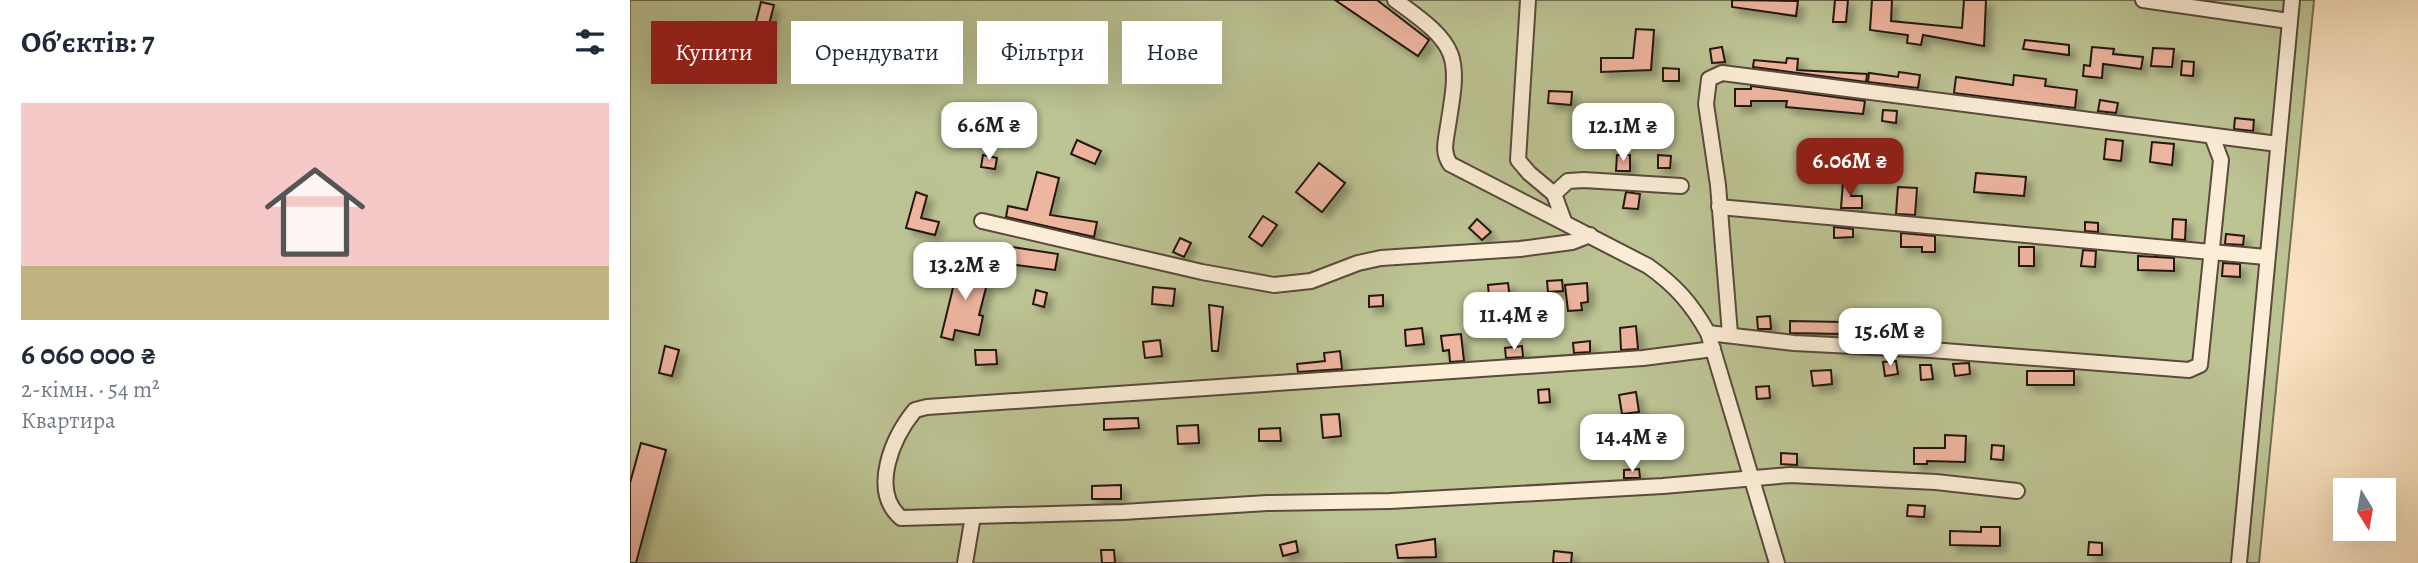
<!DOCTYPE html>
<html lang="uk">
<head>
<meta charset="utf-8">
<style>
  body { margin:0; font-family:Alegreya,serif; background:#f6f6f7; color:#1f2937; height:100vh; display:flex; flex-direction:column; font-size:26px; white-space:nowrap }
  * { box-sizing:border-box; margin:0 }
  p { font-size:23px; color:#747a83 }
  .icon { flex:none; width:38px; height:38px; fill:none; stroke:currentColor; stroke-width:2; stroke-linecap:round; stroke-linejoin:round }
  .map { position:relative; flex:1; overflow:hidden }
  .sheet { display:flex; flex-direction:column; background:#fff; width:630px }
  .sheet>* { flex:none }
  .top-card { position:absolute; left:21px; top:21px; width:665px; height:63px; display:flex; gap:14px }
  .needle { width:46px; rotate:169deg }
  .fabs { position:absolute; left:1703px; top:478px; display:grid; gap:14px }
  .fabs a { display:grid; place-items:center; width:63px; height:63px; border-radius:0px; background:#fff; box-shadow:0 7px 28px #0002; font-size:35px }
  .price { position:absolute; translate:-50% -60px; padding:0 16px; border-radius:14px; background:#fff; color:#222; font-size:23px; line-height:46px; filter:drop-shadow(0 2px 4px #0008) }
  .price::after { content:''; position:absolute; left:50%; top:42px; width:21px; height:16px; margin-left:-10px; background:inherit; clip-path:polygon(0 0,100% 0,50% 100%) }
  .price.on { background:#8f2418; color:#fff }
  ul { padding:0; list-style:none }
  li { display:grid; align-content:center; gap:14px; height:371px; padding:0 21px }
  li+li { border-top:2px solid #e0e1e3 }
  li span { display:grid; place-items:center; height:217px; border-radius:0px; color:#555 }
  li>.icon { margin-inline-start:auto }
  span .icon { width:126px; height:126px; fill:#fffc; stroke-width:1 }
  li b { font-size:30px }
  h2 { display:flex; justify-content:space-between; align-items:center; height:84px; padding:0 21px; font-size:30px }
  .tag { padding:0 24px; border-radius:0px; background:#fff; box-shadow:0 7px 28px #0002; font-size:24px; line-height:63px }
  .tag.on { background:#8f2418; color:#fff }
  main { display:flex; flex:1; min-height:0 }
  .map>svg:first-child { display:block }
</style>
</head>
<body>
<main>
<section class="sheet">
<h2>Об’єктів: 7<svg class="icon" aria-label="filters" viewBox="0 0 24 24"><path d="M4 7h16M4 17h16"/><circle cx="9" cy="7" r="2"/><circle cx="15" cy="17" r="2"/></svg></h2>
<ul>
<li><span style="background:linear-gradient(#f6c9c9 75%,#c2b280 0)"><svg class="icon" aria-label="home" viewBox="0 0 24 24"><path d="M3 11l9-7 9 7M6 9v11h12V9"/></svg></span><div><b>6 060 000 ₴</b><p>2-кімн. · 54 m²</p><p>Квартира</p></div></li>
</ul>
</section>
<div class="map">
<svg width="1788" height="563" viewBox="0 0 1788 563">
  <defs>
    <filter id="shadow"><feDropShadow dx="6" dy="6" stdDeviation="3.5" flood-color="#0004"/></filter>
  </defs>
  <rect width="100%" height="100%" fill="#fbe3c1"/>
  <filter id="stains"><feTurbulence type="fractalNoise" baseFrequency=".00286" numOctaves="4"/><feColorMatrix values="0 0 0 0 .2 0 0 0 0 .09 0 0 0 0 .02 0 0 0 .5 -.17"/></filter>
  <radialGradient id="worn" r=".72"><stop offset=".6" stop-color="#630" stop-opacity="0"/><stop offset="1" stop-color="#630" stop-opacity=".3"/></radialGradient>
  <path fill="#bdc494" stroke="#706e52" stroke-width="2" d="M0,0H1684L1629,563H0Z"/>
  <g fill="#eeb59f" stroke="#241710" stroke-width="2" filter="url(#shadow)">
    <path d="M705,0H747L799,40L788,56Z"/>
    <path d="M1102,0L1168,1L1166,16L1102,7Z"/>
    <path d="M1205,0H1218L1216,22H1203Z"/>
    <path d="M1242,0H1262L1261,21L1332,28L1334,0H1356L1354,46L1293,35L1291,45L1277,43L1278,35L1240,30Z"/>
    <path d="M131,2L144,5L134,44L121,41Z"/>
    <path d="M1006,29L1024,30L1021,70L971,72V58H1003Z"/>
    <path d="M1395,40L1439,45V55L1393,49Z"/>
    <path d="M1092,47L1095,62L1082,63L1080,49Z"/>
    <path d="M1462,47L1484,49L1483,54L1513,57L1511,69L1473,64L1472,78L1453,76L1454,65L1460,66Z"/>
    <path d="M1523,48L1544,49L1542,67L1521,66Z"/>
    <path d="M1157,58L1168,59L1167,70L1237,74L1236,82L1123,67L1124,60L1156,63Z"/>
    <path d="M1552,61L1564,62L1563,76L1551,75Z"/>
    <path d="M1033,68L1049,69V81H1033Z"/>
    <path d="M1269,72L1290,75L1288,88L1238,82L1239,73L1268,77Z"/>
    <path d="M1384,75L1416,79L1415,86L1447,90L1445,108L1324,93L1326,77L1383,85Z"/>
    <path d="M1121,86L1235,101L1233,114L1156,107L1157,101H1121V106H1105V89H1121Z"/>
    <path d="M919,91L942,92L941,105L918,103Z"/>
    <path d="M1470,100L1488,103L1486,113L1468,111Z"/>
    <path d="M1253,110L1267,111L1266,123L1252,121Z"/>
    <path d="M1605,118L1624,120L1623,131L1604,129Z"/>
    <path d="M1476,139L1493,141L1491,161L1474,159Z"/>
    <path d="M447,140L471,151L465,164L441,154Z"/>
    <path d="M1184,141L1202,142V154L1183,153Z"/>
    <path d="M1522,142L1544,144L1542,165L1520,162Z"/>
    <path d="M353,155L367,158L365,169L351,167Z"/>
    <path d="M987,155H1000V171H986Z"/>
    <path d="M1028,155L1041,156L1040,168H1028Z"/>
    <path d="M689,163L715,183L692,212L666,192Z"/>
    <path d="M407,172L429,178L420,215L467,222L464,237L376,217L378,206L397,210Z"/>
    <path d="M1346,173L1396,177L1394,196L1344,192Z"/>
    <path d="M1213,182H1221V196H1232V208H1211Z"/>
    <path d="M1268,187L1287,188L1285,215L1266,214Z"/>
    <path d="M286,192L297,196L291,218L309,222L305,235L276,228Z"/>
    <path d="M996,192L1010,194L1008,209L993,208Z"/>
    <path d="M633,216L647,225L632,246L619,237Z"/>
    <path d="M847,219L861,232L852,240L839,228Z"/>
    <path d="M1543,219L1556,220L1555,240L1542,239Z"/>
    <path d="M1455,222L1468,223V232L1455,231Z"/>
    <path d="M1204,227L1223,229V237L1204,238Z"/>
    <path d="M1271,233L1305,236V252H1292V247H1271Z"/>
    <path d="M1596,234L1614,236L1613,245L1595,244Z"/>
    <path d="M550,238L561,243L554,257L543,252Z"/>
    <path d="M382,247L428,254L425,270L378,264Z"/>
    <rect x="1389" y="247" width="15" height="19"/>
    <path d="M1453,250L1466,251L1465,267L1451,266Z"/>
    <path d="M332,251L344,254L338,279L357,284L349,315L353,316L349,335L325,330L323,340L311,337Z"/>
    <path d="M1508,256L1544,258V271L1508,270Z"/>
    <path d="M1593,263L1610,264V277L1592,276Z"/>
    <path d="M932,280L933,291L918,292L917,281Z"/>
    <path d="M878,283L881,307L906,305L907,317L869,320L867,295L859,296L858,285Z"/>
    <path d="M957,283L958,302L951,303L952,310L938,311L935,285Z"/>
    <path d="M523,287L545,289L543,306L522,304Z"/>
    <path d="M406,290L417,293L414,307L403,304Z"/>
    <path d="M753,295V306L739,307V296Z"/>
    <path d="M579,305L593,307L588,351H582Z"/>
    <path d="M1140,316L1141,329H1128L1127,317Z"/>
    <path d="M1160,321L1212,322L1213,334L1160,333Z"/>
    <path d="M1006,326L1008,349L991,350L990,328Z"/>
    <path d="M792,328L794,344L776,346L775,330Z"/>
    <path d="M831,334L834,361L820,362L819,350L813,351L811,336Z"/>
    <path d="M530,340L532,356L515,358L513,342Z"/>
    <path d="M960,341V352L944,353L943,343Z"/>
    <path d="M35,346L49,350L42,376L29,373Z"/>
    <path d="M892,346L893,357L876,358L875,348Z"/>
    <path d="M345,350H366L367,364L346,365Z"/>
    <path d="M710,351L712,369L668,372L667,364L695,361L694,353Z"/>
    <path d="M1266,361L1268,374L1255,376L1253,362Z"/>
    <path d="M1339,363L1340,374L1325,376L1323,364Z"/>
    <path d="M1290,365H1301L1303,379L1291,380Z"/>
    <path d="M1201,370L1202,384L1183,386L1181,371Z"/>
    <rect x="1397" y="371" width="47" height="14"/>
    <path d="M1139,386L1140,398L1127,399L1126,387Z"/>
    <path d="M919,389L920,402L909,403L908,390Z"/>
    <path d="M1006,392L1009,412L992,414L989,395Z"/>
    <path d="M709,414L711,436L693,438L691,415Z"/>
    <path d="M508,418L509,428L474,430V419Z"/>
    <path d="M568,425L569,443L548,444L547,426Z"/>
    <path d="M650,428L651,441H629V429Z"/>
    <path d="M1315,435L1336,436L1335,462L1297,461V464H1284V448H1315Z"/>
    <path d="M11,443L36,450L6,563H0V483Z"/>
    <path d="M1362,445L1374,446L1373,460L1361,459Z"/>
    <path d="M1151,453L1167,454V465L1151,464Z"/>
    <path d="M1009,469L1010,478H994V470Z"/>
    <path d="M491,485V499H462V486Z"/>
    <path d="M1278,505L1295,506L1294,517L1277,516Z"/>
    <path d="M1351,527H1370V546L1320,545V531L1351,532Z"/>
    <path d="M805,539L806,557L768,558L766,545Z"/>
    <path d="M666,541L668,552L653,556L650,545Z"/>
    <path d="M1459,542L1472,543V555H1458Z"/>
    <path d="M471,550H484L485,563H472Z"/>
    <path d="M924,551L942,553L941,563H923Z"/>
  </g>
  <g fill="none" stroke-linecap="round" stroke-linejoin="round">
    <defs>
      <g id="street">
        <path d="M765,0C831,47 830,54 817,132C815,145 813,153 820,164L1018,266C1045,285 1062,304 1078,333L1147,563"/>
        <path d="M898,0L888,160L899,173L924,194L934,221"/>
        <path d="M1513,0L1659,21"/>
        <path d="M924,194L938,181L954,180L1051,186"/>
        <path d="M1089,207L1636,257"/>
        <path d="M352,221L572,272L644,285L681,281L728,263L751,258L890,249L942,242L960,235"/>
        <path d="M1078,333L1164,343L1301,350L1559,370L1570,365L1591,160L1582,136"/>
        <path d="M1100,334L1088,185L1076,104L1079,79L1092,73L1648,144"/>
        <path d="M1083,349L1013,358L297,407L285,410C263,437 239,490 271,518L493,512L637,503L760,501L1033,486L1160,475L1306,482L1387,491"/>
        <path d="M335,563L343,516"/>
        <path d="M1609,563L1662,0"/>
      </g>
    </defs>
    <use href="#street" stroke="#5a4a3c" stroke-width="18"/>
    <use href="#street" stroke="#fcedd7" stroke-width="14"/>
  </g>
  <rect width="100%" height="100%" filter="url(#stains)"/>
  <rect width="100%" height="100%" fill="url(#worn)"/>
</svg>
<div class="fabs">
<a><svg class="needle" viewBox="-14 -14 28 28"><path d="M0-13l5 13h-10z" fill="#e53935"/><path d="M0 13l5-13h-10z" fill="#747a83"/></svg></a>
</div>
<b class="price" style="left:359px;top:162px">6.6M ₴</b>
<b class="price" style="left:993px;top:163px">12.1M ₴</b>
<b class="price on" style="left:1220px;top:198px">6.06M ₴</b>
<b class="price" style="left:335px;top:302px">13.2M ₴</b>
<b class="price" style="left:884px;top:352px">11.4M ₴</b>
<b class="price" style="left:1260px;top:368px">15.6M ₴</b>
<b class="price" style="left:1002px;top:474px">14.4M ₴</b>
<div class="top-card">
<a class="tag on">Купити</a>
<a class="tag">Орендувати</a>
<a class="tag">Фільтри</a>
<a class="tag">Нове</a>
</div>
</div>
</main>
</body>
</html>
